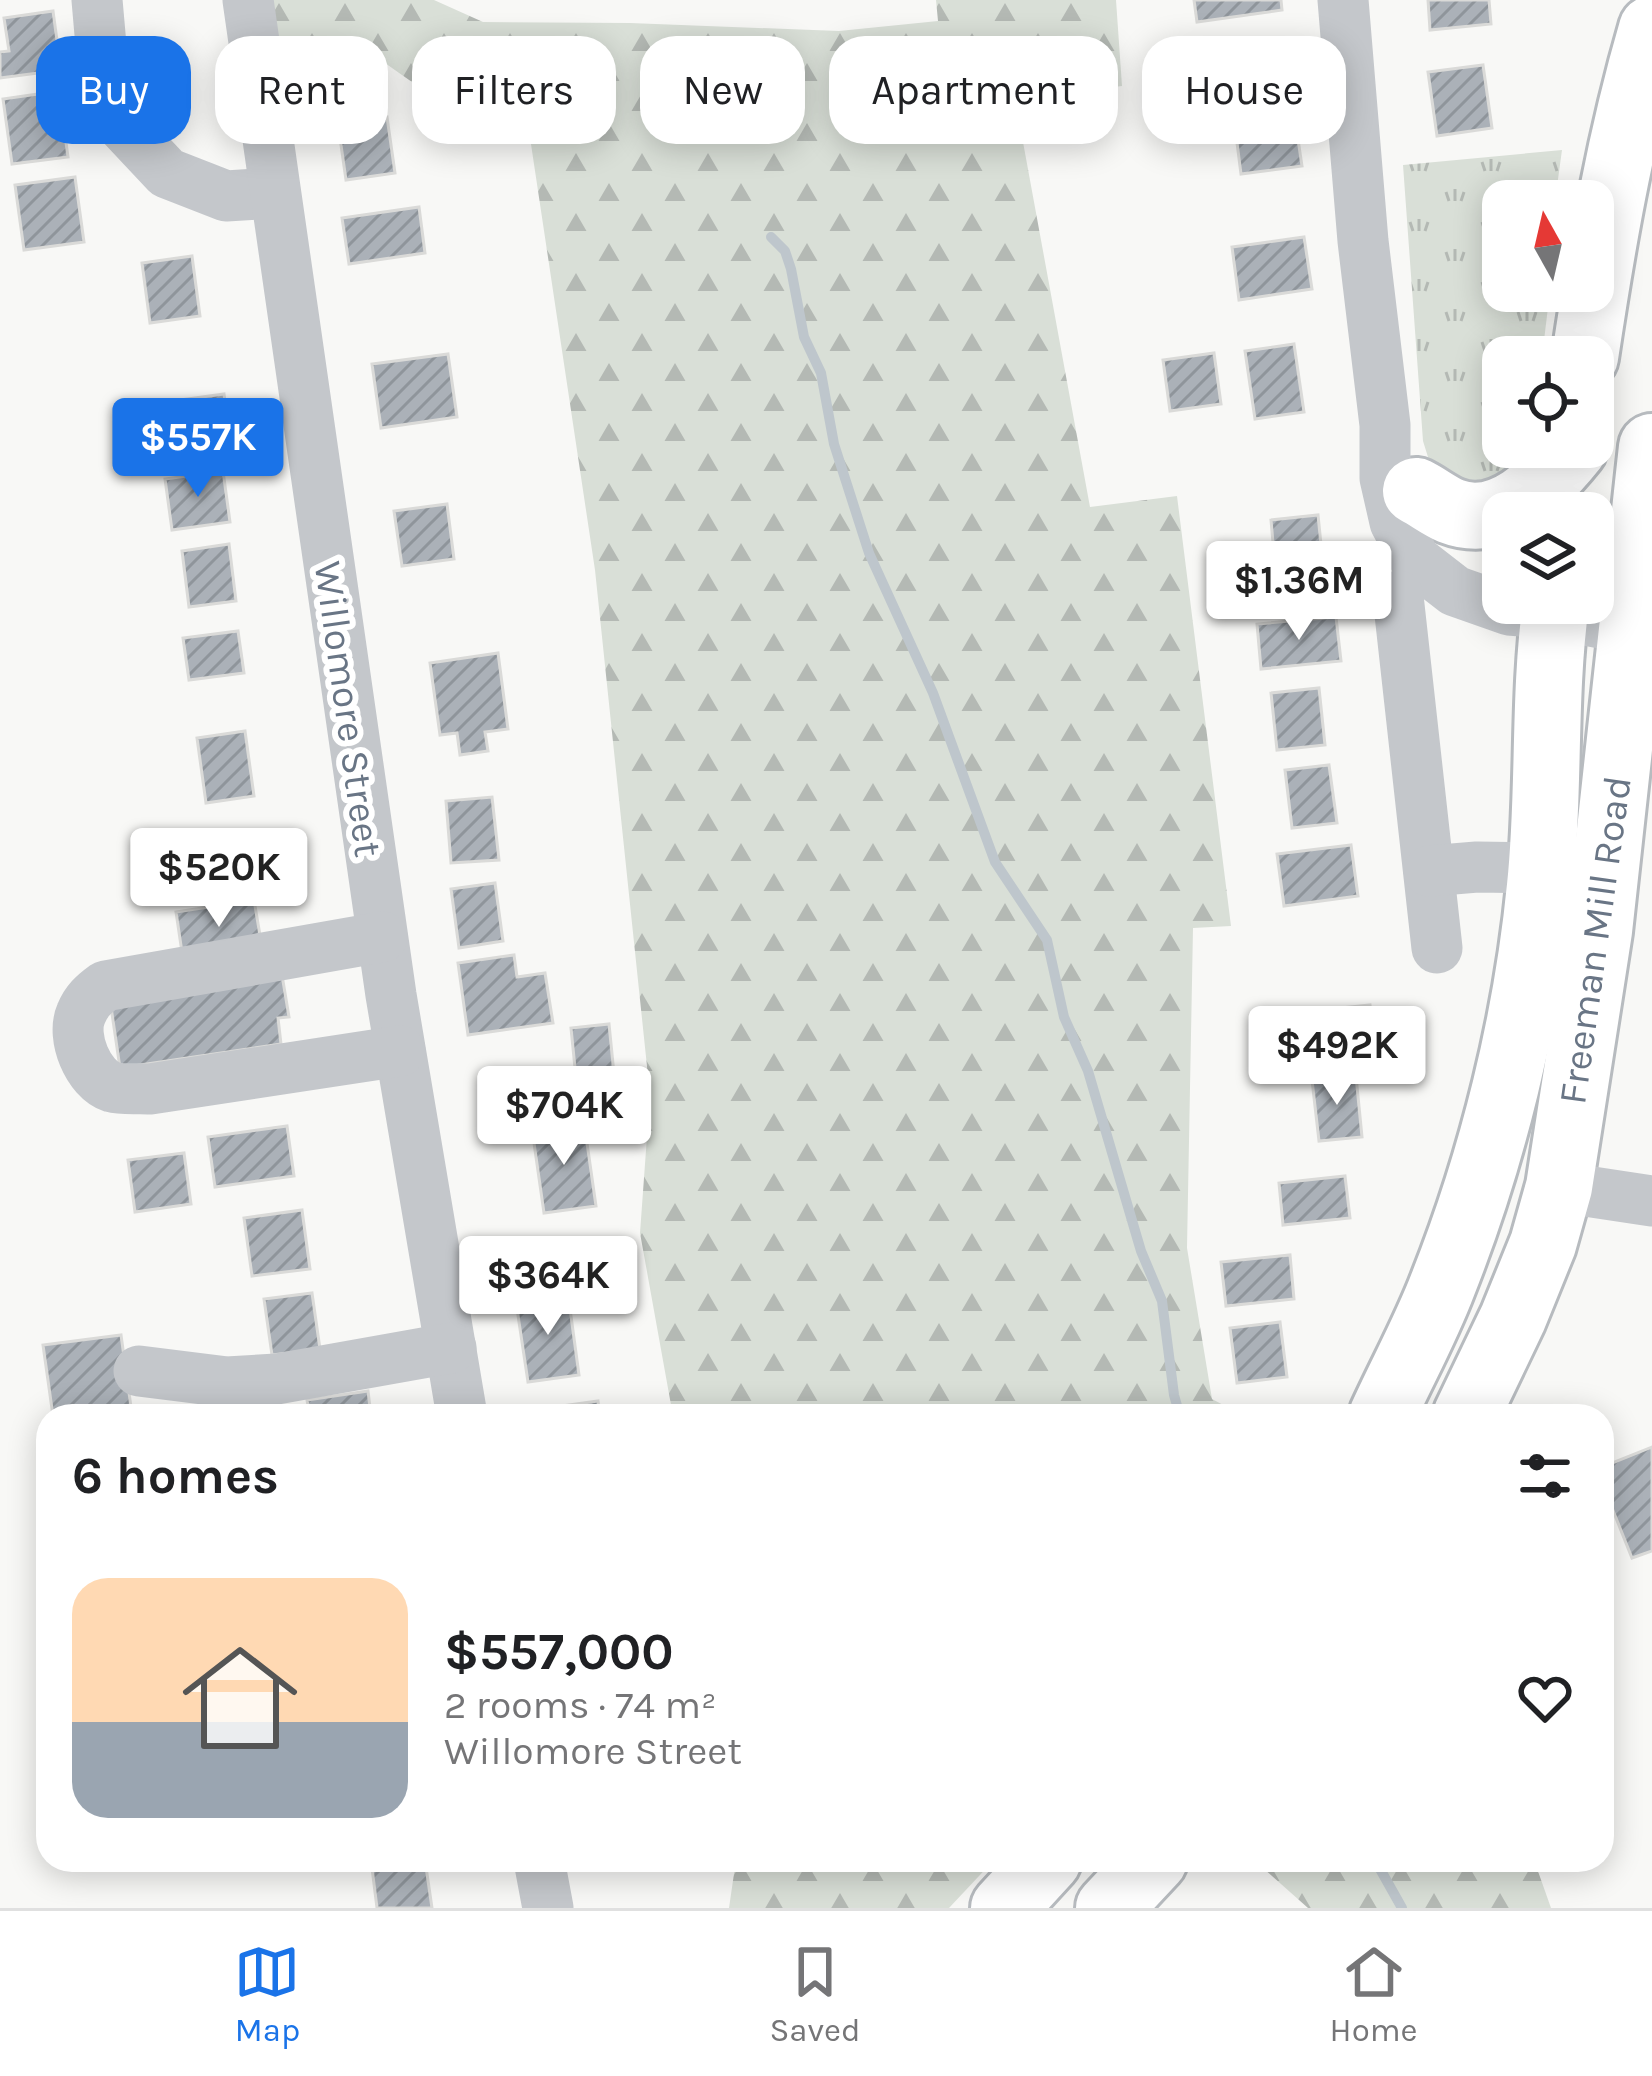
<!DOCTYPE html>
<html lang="en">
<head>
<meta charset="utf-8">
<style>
  body { margin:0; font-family:Karla,sans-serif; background:#f6f6f6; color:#202124; height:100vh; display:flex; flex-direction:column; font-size:45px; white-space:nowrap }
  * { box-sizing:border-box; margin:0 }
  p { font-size:39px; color:#757577 }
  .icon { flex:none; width:66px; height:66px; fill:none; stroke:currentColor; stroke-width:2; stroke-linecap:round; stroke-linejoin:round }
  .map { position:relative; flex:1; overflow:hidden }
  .panel { position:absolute; left:36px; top:1404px; width:1578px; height:468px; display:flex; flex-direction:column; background:#fff; border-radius:36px; box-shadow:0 6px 30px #0003 }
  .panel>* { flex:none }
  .top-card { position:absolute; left:36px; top:36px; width:1581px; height:108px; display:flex; gap:24px }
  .needle { width:78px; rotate:352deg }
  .tools { position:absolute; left:1482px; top:180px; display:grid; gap:24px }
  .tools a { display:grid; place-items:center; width:132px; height:132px; border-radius:24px; background:#fff; box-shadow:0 6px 30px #0003; font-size:60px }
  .price { position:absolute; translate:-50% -102px; padding:0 27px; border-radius:12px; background:#fff; color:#222; font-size:39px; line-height:78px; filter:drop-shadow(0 3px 6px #0008) }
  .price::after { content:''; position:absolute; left:50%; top:72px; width:36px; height:27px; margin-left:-18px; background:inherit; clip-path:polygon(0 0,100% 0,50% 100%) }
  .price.active { background:#1a73e8; color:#fff }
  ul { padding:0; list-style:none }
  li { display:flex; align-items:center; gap:36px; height:300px; padding:0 36px }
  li+li { border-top:3px solid #e0e0e0 }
  li span { display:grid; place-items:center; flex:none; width:336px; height:240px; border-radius:36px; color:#555 }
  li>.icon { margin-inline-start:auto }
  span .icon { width:144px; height:144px; fill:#fffc; stroke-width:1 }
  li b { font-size:51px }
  h2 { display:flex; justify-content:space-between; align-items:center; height:144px; padding:0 36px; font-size:51px }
  .pill { padding:0 42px; border-radius:36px; background:#fff; box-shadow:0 6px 30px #0003; font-size:42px; line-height:108px }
  .pill.active { background:#1a73e8; color:#fff }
  .menu { display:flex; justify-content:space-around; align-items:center; height:168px; border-top:3px solid #e0e0e0; background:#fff; font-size:33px; color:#757577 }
  .menu a { display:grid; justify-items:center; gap:6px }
  .menu .active { color:#1a73e8 }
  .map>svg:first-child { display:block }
</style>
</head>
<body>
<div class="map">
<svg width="1652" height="1908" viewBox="0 0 1652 1908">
  <defs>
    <pattern id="grass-tufts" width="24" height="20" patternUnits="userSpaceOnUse" patternTransform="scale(3)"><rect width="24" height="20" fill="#d9dfd7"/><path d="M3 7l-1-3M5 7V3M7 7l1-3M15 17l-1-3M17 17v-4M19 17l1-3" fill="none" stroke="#b4b9b4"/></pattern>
    <pattern id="forest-firs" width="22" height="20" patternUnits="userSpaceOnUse" patternTransform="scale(3)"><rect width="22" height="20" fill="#d9dfd7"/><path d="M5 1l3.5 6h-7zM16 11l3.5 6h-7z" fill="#b4b9b4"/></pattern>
    <pattern id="building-hatch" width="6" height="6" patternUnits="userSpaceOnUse" patternTransform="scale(3)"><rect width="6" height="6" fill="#abb1b8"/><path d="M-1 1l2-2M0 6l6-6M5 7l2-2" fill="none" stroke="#8f959b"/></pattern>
  </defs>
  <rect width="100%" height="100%" fill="#f8f8f6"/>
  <path fill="url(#grass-tufts)" d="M1562,150L1555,201H1503V291H1550L1542,357H1503V447H1531L1529,461L1474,493L1432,470L1423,441L1403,165Z"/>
  <g fill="url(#forest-firs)">
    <path d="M270,0H434L483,22L630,23L839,31L938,21L936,0H1116L1122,86L1054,95L1023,142L1090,507L1177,496L1231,926L1193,928L1187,1248L1212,1399L1244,1416H673L640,1233L650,1095L595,570L523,91L439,101L365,49L279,60Z"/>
    <path d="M736,1860H994L949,1908H729Z"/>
    <path d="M1254,1860H1534L1551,1908H1308Z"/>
  </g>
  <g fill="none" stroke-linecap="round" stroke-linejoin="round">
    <g stroke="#bec6cc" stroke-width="10">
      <path d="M771,237L785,251L791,269L804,337L821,373L834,444L869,553L933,693L995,862L1047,940L1064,1017L1088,1071L1141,1251L1162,1301L1174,1395L1180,1416"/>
      <path d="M1375,1860L1402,1908"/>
    </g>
  </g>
  <g fill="url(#building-hatch)" stroke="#dadad8" stroke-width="3">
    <path d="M1194,0H1281L1282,10L1197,22Z"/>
    <path d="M1428,0H1489L1491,24L1430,30Z"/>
    <path d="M53,11L61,70L0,78V52L9,51L4,18Z"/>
    <path d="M1483,65L1492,128L1437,136L1428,72Z"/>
    <path d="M59,91L68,157L12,164L3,99Z"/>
    <path d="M387,117L395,173L346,180L338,124Z"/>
    <path d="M1296,126L1302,166L1241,174L1236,135Z"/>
    <path d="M75,177L84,242L24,250L15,185Z"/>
    <path d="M419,207L425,253L349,264L342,218Z"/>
    <path d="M1304,237L1312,289L1239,300L1232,247Z"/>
    <path d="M192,256L200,316L150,323L142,263Z"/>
    <path d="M1294,344L1304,412L1255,419L1245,351Z"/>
    <path d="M1214,353L1221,404L1170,411L1163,360Z"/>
    <path d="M448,354L457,417L381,428L372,364Z"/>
    <path d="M224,394L230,439L150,450L144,405Z"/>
    <path d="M223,471L230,522L172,530L165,479Z"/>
    <path d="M447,504L454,559L402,566L394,511Z"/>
    <path d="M1318,515L1324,574L1295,577L1297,599L1259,603L1254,556L1274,554L1271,520Z"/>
    <path d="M229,544L236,601L189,607L182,551Z"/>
    <path d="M1336,617L1341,661L1261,669L1257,624Z"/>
    <path d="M238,631L244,673L189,680L183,638Z"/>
    <path d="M498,653L508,729L485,732L488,751L460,755L457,733L440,735L430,663Z"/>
    <path d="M1319,688L1325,745L1277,750L1271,693Z"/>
    <path d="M245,731L254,796L206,803L197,738Z"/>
    <path d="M1329,765L1337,823L1292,828L1285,770Z"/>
    <path d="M492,797L499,860L451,863L446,801Z"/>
    <path d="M1351,845L1358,896L1284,906L1277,854Z"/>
    <path d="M495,883L503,941L459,948L451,889Z"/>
    <path d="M254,900L262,947L183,959L176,912Z"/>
    <path d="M514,955L517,977L545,973L553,1023L468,1035L458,963Z"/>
    <path d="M282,975L289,1017L278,1018L281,1044L120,1068L110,1000Z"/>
    <path d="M1370,1005L1375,1052L1280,1061L1275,1015Z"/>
    <path d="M609,1024L614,1074L576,1078L571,1028Z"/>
    <path d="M1356,1076L1362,1137L1319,1141L1312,1080Z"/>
    <path d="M584,1122L596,1206L544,1213L532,1129Z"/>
    <path d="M287,1126L294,1176L215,1187L208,1137Z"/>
    <path d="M184,1153L191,1204L135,1212L128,1160Z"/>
    <path d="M1345,1176L1350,1218L1283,1225L1279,1183Z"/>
    <path d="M302,1210L310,1269L252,1276L244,1218Z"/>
    <path d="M1290,1255L1294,1299L1226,1306L1221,1262Z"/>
    <path d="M312,1293L320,1349L272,1355L264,1299Z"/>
    <path d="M568,1294L579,1375L528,1382L516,1302Z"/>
    <path d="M1280,1322L1287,1377L1237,1383L1230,1328Z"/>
    <path d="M121,1335L131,1407L53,1416L43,1345Z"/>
    <path d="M368,1391L371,1416H310L307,1400Z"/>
    <path d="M598,1401L600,1416H534L533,1410Z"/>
    <path d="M1652,1447V1551L1632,1558L1602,1483V1467Z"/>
    <path d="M371,1860H425L432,1908H377Z"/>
  </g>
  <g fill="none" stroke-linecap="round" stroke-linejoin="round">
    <defs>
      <g id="major">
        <path d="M1585,357C1602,244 1620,139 1652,29"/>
        <path d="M1416,491C1428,497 1439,506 1451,511C1502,531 1546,483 1574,448"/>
        <path d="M1382,1416C1402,1372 1426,1329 1443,1284C1493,1158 1527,1019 1540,886C1550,792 1543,697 1556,603"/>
        <path d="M1466,1416L1513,1318L1543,1244L1559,1187L1599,931L1652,447"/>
        <path d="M1004,1908L1048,1860"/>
        <path d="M1109,1908L1154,1860"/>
      </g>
    </defs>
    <use href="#major" stroke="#b7bbbf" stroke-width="72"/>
    <g stroke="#c4c7cb" stroke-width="51">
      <path d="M97,0L102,57L121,124L167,173L226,196L274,193"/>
      <path d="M248,0L391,995L462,1416"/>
      <path d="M1343,0L1363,241L1385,425V478L1395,522L1415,560L1455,591L1509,610L1554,614L1652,633"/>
      <path d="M1398,596L1437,948"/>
      <path d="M1429,871L1477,867L1541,868"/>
      <path d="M382,937L105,986C94,994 86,1001 81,1014C71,1037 88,1079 112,1087C123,1090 139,1088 150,1089L400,1051"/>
      <path d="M1559,1187L1652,1201"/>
      <path d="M139,1371L227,1382L277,1379L451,1348"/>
      <path d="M539,1860L548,1908"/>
    </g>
    <use href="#major" stroke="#fff" stroke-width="66"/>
  </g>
  <g text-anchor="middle" stroke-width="12" stroke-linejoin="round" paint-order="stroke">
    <g font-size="39" fill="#697585" stroke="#fff">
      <text transform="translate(349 709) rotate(82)" y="14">Willomore Street</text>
      <text transform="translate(1594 940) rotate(-82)" y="14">Freeman Mill Road</text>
    </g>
  </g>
</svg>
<div class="tools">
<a><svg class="needle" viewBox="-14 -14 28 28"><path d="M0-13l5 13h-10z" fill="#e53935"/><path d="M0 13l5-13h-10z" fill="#757577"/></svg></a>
<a><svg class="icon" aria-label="locate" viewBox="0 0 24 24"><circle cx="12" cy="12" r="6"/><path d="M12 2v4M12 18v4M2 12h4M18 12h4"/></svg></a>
<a><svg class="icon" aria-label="layers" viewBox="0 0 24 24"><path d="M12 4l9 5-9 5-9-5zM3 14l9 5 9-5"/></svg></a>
</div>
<b class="price active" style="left:198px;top:500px">$557K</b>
<b class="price" style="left:1299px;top:643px">$1.36M</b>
<b class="price" style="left:219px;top:930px">$520K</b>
<b class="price" style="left:1337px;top:1108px">$492K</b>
<b class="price" style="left:564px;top:1168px">$704K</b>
<b class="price" style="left:548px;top:1338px">$364K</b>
<div class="top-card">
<a class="pill active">Buy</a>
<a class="pill">Rent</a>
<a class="pill">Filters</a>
<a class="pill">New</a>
<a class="pill">Apartment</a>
<a class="pill">House</a>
</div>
<section class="panel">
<h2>6 homes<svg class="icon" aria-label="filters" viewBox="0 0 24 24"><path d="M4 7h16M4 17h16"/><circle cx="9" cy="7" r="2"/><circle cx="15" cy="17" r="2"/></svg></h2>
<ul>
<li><span style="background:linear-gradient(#ffd9b3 60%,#9aa5b1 0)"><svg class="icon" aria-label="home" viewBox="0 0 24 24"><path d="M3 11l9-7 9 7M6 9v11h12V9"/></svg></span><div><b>$557,000</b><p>2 rooms · 74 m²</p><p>Willomore Street</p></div><svg class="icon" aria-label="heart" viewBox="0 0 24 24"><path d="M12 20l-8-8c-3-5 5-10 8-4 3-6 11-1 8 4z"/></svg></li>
</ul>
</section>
</div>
<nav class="menu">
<a class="active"><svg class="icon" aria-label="map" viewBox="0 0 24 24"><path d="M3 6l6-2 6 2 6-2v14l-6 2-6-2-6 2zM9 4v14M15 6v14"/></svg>Map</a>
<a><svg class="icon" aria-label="saved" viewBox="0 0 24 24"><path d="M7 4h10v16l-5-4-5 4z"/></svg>Saved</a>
<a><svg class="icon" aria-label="home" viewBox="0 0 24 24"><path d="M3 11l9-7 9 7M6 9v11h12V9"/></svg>Home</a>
</nav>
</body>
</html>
